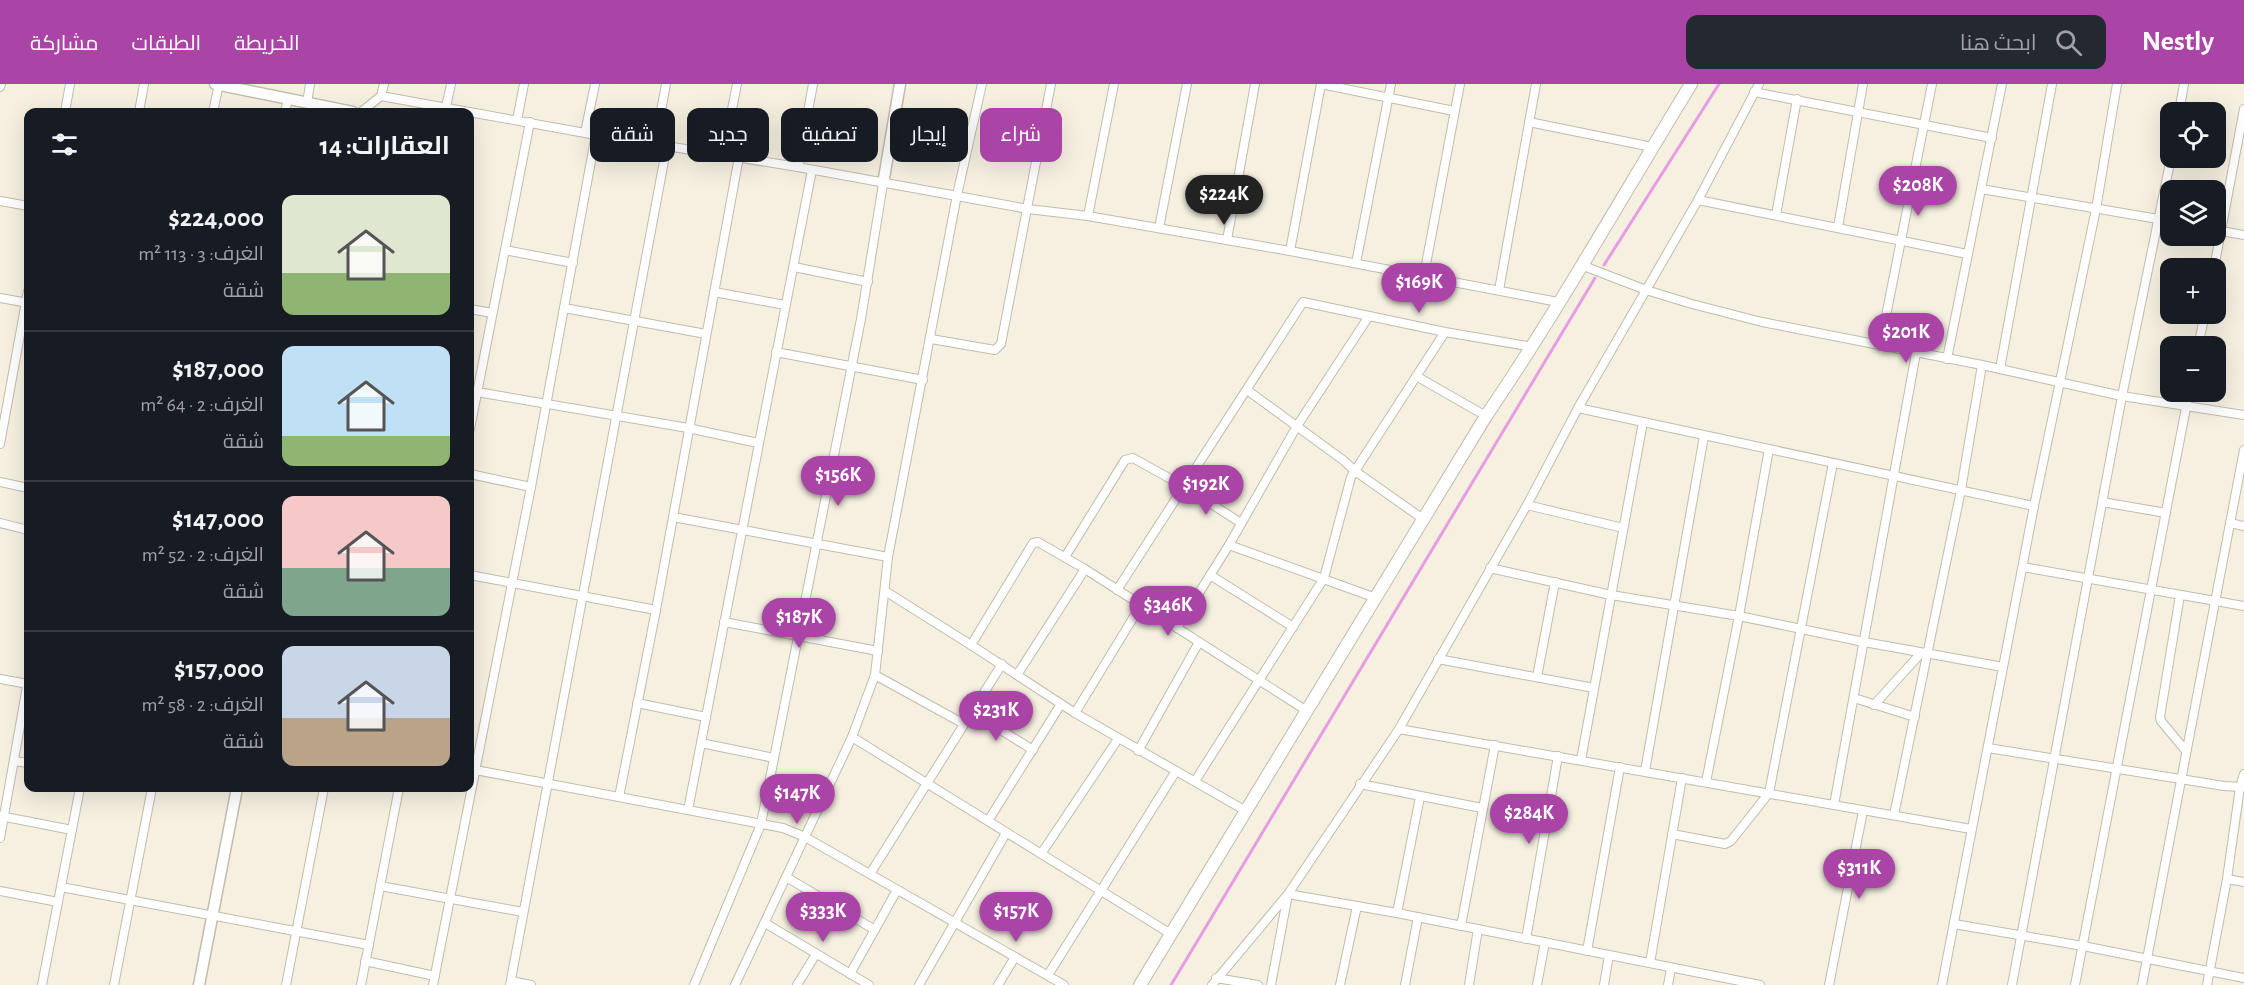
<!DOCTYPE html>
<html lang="ar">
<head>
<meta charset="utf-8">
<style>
  body { margin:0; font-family:"Alegreya Sans",Cairo,sans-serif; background:#242831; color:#f1f3f6; direction:rtl; height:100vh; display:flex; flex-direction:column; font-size:22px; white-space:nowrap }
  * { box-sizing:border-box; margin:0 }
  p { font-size:20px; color:#9ea1a6 }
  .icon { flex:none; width:33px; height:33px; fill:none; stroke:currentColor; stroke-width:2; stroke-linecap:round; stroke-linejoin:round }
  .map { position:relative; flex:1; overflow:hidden; direction:ltr }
  .sheet { position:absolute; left:24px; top:24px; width:450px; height:684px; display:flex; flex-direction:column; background:#171b24; border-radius:12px; box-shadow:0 6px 24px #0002; direction:rtl }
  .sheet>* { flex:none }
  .hud { position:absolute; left:492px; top:24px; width:570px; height:54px; direction:rtl; display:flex; gap:12px }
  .fabs { position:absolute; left:2160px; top:18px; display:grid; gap:12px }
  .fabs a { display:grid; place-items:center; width:66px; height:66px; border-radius:12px; background:#171b24; box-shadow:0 6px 24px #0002; font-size:30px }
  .price { position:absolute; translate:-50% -51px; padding:0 14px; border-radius:21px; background:#ab44a7; color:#fff; font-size:20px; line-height:39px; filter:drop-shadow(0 2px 3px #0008) }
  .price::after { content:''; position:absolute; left:50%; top:36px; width:18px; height:14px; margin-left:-9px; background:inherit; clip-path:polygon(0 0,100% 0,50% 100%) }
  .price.selected { background:#222; color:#fff }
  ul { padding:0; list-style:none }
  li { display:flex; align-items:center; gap:18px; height:150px; padding:0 24px }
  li+li { border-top:2px solid #363941 }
  li span { display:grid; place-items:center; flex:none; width:168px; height:120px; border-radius:12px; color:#555 }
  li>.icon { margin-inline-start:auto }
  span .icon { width:72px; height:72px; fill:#fffc; stroke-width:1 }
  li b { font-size:26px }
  h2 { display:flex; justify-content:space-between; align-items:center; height:72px; padding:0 24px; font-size:26px }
  .tag { padding:0 21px; border-radius:12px; background:#171b24; box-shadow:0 6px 24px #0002; font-size:21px; line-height:54px }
  .tag.selected { background:#ab44a7; color:#fff }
  header { display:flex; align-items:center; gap:36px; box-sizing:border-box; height:84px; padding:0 30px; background:#ab44a7; color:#fff }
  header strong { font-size:28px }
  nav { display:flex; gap:33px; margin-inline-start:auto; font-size:21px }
  .search { width:420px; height:54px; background:#242831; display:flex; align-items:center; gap:15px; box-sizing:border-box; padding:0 21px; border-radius:12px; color:#9ea1a6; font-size:22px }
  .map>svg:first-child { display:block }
</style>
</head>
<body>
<header>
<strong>Nestly</strong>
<div class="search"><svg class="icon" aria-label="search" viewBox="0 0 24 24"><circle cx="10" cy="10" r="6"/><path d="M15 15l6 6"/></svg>ابحث هنا</div>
<nav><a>الخريطة</a><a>الطبقات</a><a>مشاركة</a></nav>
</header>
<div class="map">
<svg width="2244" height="901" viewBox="0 0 2244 901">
  <rect width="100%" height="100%" fill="#f5f0e0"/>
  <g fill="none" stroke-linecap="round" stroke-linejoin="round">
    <g stroke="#e89ce3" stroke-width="3">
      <path d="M1604,181L1719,0"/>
      <path d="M1171,901L1595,194"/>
    </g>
    <defs>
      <g id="street">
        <path d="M1321,0L1454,27"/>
        <path d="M0,3L1,0"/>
        <path d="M1754,8L1992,54"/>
        <path d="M381,12L384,0"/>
        <path d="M307,19L310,0"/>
        <path d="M446,23L451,0"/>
        <path d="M65,28L70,0"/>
        <path d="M139,28L144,0"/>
        <path d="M213,28L219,0"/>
        <path d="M285,28L288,15"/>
        <path d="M361,28L381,12L585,49L798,83L1028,125L1088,132L1290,167L1558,218"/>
        <path d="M2179,28L2184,0"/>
        <path d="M517,36L524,0"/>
        <path d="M1529,38L1652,63"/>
        <path d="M585,49L595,0"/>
        <path d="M655,59L666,0"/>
        <path d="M723,71L737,0"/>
        <path d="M798,83L813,0"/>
        <path d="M1981,105L2170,137"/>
        <path d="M1698,116L1967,170"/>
        <path d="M0,117L28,122"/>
        <path d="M1776,131L1797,15"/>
        <path d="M1088,132L1114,0"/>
        <path d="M1838,143L1863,0"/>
        <path d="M1159,144L1187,0"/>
        <path d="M2216,146L2244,151"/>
        <path d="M1227,156L1255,0"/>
        <path d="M505,166L573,179"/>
        <path d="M1290,167L1321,0"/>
        <path d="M1356,179L1391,0"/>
        <path d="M1581,181L1646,206L1692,220L1762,238L1982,281L2122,312L2244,331"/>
        <path d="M794,183L868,198"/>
        <path d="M2214,184L2244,25"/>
        <path d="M1424,191L1460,0"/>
        <path d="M1499,206L1536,0"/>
        <path d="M714,208L785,221"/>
        <path d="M0,214L28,219"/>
        <path d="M564,224L706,250"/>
        <path d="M470,225L492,229"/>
        <path d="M931,255L995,266L1001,260L1051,0"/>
        <path d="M1880,262L1932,0"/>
        <path d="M2198,262L2205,230"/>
        <path d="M776,268L923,296"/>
        <path d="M1947,275L2002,0"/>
        <path d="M2000,285L2052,0"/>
        <path d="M1416,292L1486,332"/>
        <path d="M1247,306L1343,376L1355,387L1423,435"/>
        <path d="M477,308L688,344L758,359"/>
        <path d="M1578,324L2034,422"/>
        <path d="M470,345L530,38"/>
        <path d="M0,360L28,207"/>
        <path d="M470,390L531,403"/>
        <path d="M0,398L28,404"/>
        <path d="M2102,418L2166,429"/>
        <path d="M1527,421L1623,444"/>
        <path d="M673,433L888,473"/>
        <path d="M0,439L28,446"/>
        <path d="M2230,439L2244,442"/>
        <path d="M1229,461L1376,514"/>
        <path d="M1065,473L1125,376L1133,374L1185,403L1241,439"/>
        <path d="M2023,483L2244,522"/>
        <path d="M1490,484L1611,511L1739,532L1864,558L2003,583"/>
        <path d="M470,491L656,526"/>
        <path d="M1210,491L1293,543"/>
        <path d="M1117,506L1303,218L1445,248L1533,263"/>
        <path d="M885,507L971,561L1075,629L1246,727"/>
        <path d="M2180,511L2160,633L2161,637L2186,667"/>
        <path d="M724,538L878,567"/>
        <path d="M1177,544L1229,461L1297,342L1369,232"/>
        <path d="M971,561L1033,459L1038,458L1085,485L1307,627"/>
        <path d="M1438,575L1594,604"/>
        <path d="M875,591L964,640"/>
        <path d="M1017,591L1085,485"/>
        <path d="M1537,593L1555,498"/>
        <path d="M0,595L28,600"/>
        <path d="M1854,614L1915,633"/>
        <path d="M637,619L706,633"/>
        <path d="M1874,621L1921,569"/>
        <path d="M972,628L1033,666"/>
        <path d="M1075,629L1141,521"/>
        <path d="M1399,645L1971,745"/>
        <path d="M852,653L1171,850"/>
        <path d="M701,659L774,674"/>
        <path d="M1988,664L2224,702L2244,703"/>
        <path d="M1138,667L1199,558"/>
        <path d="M1581,676L1643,338"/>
        <path d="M14,677L28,679"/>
        <path d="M470,685L783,744L805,753L1064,901"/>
        <path d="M1645,687L1704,352"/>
        <path d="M1195,697L1324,494L1351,393L1445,248"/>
        <path d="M1706,698L1739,532L1769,365"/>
        <path d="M1360,700L1482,724"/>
        <path d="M619,713L656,526L739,73"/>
        <path d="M1834,721L1916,269"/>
        <path d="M688,726L812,86"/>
        <path d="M1894,731L1961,406L1982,281"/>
        <path d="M0,732L72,746"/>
        <path d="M988,737L1061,620"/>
        <path d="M1672,750L1725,760L1731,757L1769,709L1833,379"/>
        <path d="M0,754L28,597"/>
        <path d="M1041,770L1118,655"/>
        <path d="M870,790L1002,580"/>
        <path d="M786,793L875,846"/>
        <path d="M2227,795L2244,798"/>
        <path d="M380,802L523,828"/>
        <path d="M61,803L369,861"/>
        <path d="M0,807L58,818"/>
        <path d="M1397,829L1420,713"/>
        <path d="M765,839L869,901"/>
        <path d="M1954,840L2083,862L2244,894"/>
        <path d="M1461,842L1495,661"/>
        <path d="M1526,855L1558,672"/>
        <path d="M1587,867L1620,683"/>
        <path d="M365,877L435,892"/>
        <path d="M1650,879L1682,694"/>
        <path d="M850,890L897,806"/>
        <path d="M1048,891L1176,687"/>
        <path d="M1216,894L1258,901"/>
        <path d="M511,897L531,901"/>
        <path d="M42,901L80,704"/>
        <path d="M114,901L152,704"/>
        <path d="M286,901L324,704"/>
        <path d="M361,901L399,704"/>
        <path d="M433,901L531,403L596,50"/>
        <path d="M510,901L667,61"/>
        <path d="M694,901L761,740L861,235L883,100"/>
        <path d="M735,901L852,653L875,591L888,473L957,111L982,0"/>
        <path d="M797,901L816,870"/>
        <path d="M919,901L1006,749"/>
        <path d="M998,901L1015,873"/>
        <path d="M1212,901L1288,810L1399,645L1527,421L1578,324L1698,116L1759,0"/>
        <path d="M1271,901L1288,810L1397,829L1760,901"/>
        <path d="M1340,901L1357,822"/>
        <path d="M1405,901L1418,833"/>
        <path d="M1469,901L1478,845"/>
        <path d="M1537,901L1545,858"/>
        <path d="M1604,901L1609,871"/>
        <path d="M1668,901L1671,884"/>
        <path d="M1829,901L1863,727"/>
        <path d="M1942,901L2034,422L2096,125L2117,0"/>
        <path d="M2012,901L2122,312L2171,74"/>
        <path d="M2075,901L2189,308"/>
        <path d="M2142,901L2244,366"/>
        <path d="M2207,901L2227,795L2240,703L2244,690"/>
      </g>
      <g id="secondary">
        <path d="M215,0L353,28"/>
        <path d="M883,100L900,0"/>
        <path d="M199,901L237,704"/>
      </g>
      <path id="primary" d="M1140,901L1486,332C1559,225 1623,111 1691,0"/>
    </defs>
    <use href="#street" stroke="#c1bcad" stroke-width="10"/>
    <use href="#secondary" stroke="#c1bcad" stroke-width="13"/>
    <use href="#primary" stroke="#c1bcad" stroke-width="14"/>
    <use href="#street" stroke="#fff" stroke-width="8"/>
    <use href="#secondary" stroke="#fff" stroke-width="10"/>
    <use href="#primary" stroke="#fff" stroke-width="12"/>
  </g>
</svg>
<div class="fabs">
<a><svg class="icon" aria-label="locate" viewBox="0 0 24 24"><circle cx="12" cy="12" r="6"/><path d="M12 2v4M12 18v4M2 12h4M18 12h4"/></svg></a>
<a><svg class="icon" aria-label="layers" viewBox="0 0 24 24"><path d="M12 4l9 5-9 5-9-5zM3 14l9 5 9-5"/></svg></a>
<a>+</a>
<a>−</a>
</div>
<b class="price" style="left:1918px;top:133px">$208K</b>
<b class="price selected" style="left:1224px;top:142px">$224K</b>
<b class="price" style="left:1419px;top:230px">$169K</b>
<b class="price" style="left:1906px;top:280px">$201K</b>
<b class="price" style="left:838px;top:423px">$156K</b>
<b class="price" style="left:1206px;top:432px">$192K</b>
<b class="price" style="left:1168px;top:553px">$346K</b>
<b class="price" style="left:799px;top:565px">$187K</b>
<b class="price" style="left:996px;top:658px">$231K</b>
<b class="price" style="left:797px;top:741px">$147K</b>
<b class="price" style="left:1529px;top:761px">$284K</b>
<b class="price" style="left:1859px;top:816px">$311K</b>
<b class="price" style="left:823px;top:859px">$333K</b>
<b class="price" style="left:1016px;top:859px">$157K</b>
<div class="hud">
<a class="tag selected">شراء</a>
<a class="tag">إيجار</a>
<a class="tag">تصفية</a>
<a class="tag">جديد</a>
<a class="tag">شقة</a>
</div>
<section class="sheet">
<h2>العقارات: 14<svg class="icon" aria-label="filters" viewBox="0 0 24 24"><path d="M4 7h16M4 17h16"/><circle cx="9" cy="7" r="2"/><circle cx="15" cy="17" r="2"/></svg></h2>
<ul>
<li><span style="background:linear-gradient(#dfe7d0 65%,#8fb573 0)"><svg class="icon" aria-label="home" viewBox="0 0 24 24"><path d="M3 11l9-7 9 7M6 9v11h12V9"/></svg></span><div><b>$224,000</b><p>الغرف: 3 · 113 m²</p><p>شقة</p></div></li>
<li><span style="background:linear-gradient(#bfe0f5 75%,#8fb573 0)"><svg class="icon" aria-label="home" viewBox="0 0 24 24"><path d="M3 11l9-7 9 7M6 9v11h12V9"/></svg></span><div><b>$187,000</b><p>الغرف: 2 · 64 m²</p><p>شقة</p></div></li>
<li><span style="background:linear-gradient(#f6c9c9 60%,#7fa58c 0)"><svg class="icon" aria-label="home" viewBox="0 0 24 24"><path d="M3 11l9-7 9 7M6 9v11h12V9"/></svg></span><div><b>$147,000</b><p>الغرف: 2 · 52 m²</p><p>شقة</p></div></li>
<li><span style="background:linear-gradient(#c9d6e8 60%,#b9a48a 0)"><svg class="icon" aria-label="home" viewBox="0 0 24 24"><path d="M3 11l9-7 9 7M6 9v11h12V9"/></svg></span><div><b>$157,000</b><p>الغرف: 2 · 58 m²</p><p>شقة</p></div></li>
</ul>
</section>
</div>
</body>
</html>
